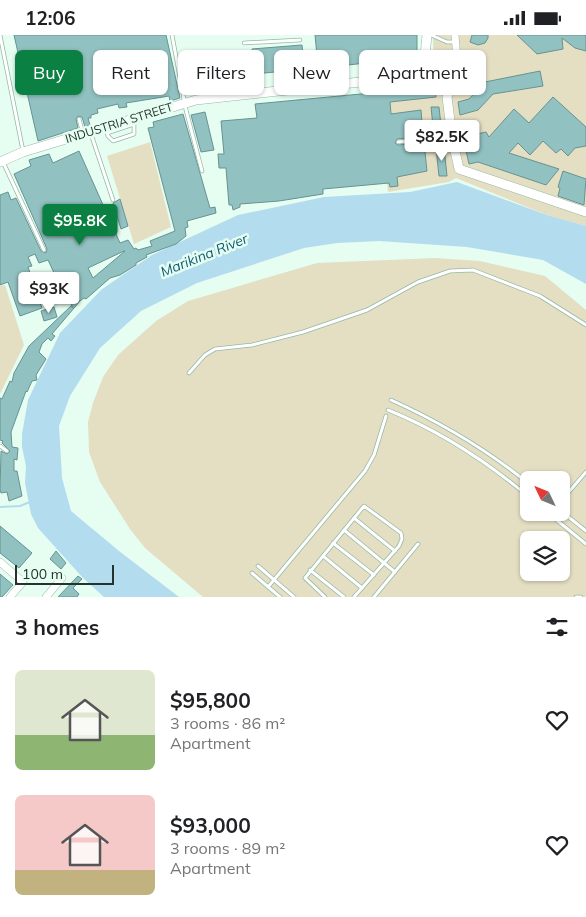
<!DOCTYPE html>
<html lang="en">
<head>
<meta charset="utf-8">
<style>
  body { margin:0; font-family:Mulish,sans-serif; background:#f2f2f2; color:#202124; height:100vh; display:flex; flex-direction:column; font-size:19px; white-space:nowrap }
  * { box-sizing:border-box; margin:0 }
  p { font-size:16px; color:#757577 }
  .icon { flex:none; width:28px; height:28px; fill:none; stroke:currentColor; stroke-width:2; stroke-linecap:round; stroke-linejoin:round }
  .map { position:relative; height:562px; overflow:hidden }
  .side { display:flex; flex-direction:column; background:#fff; flex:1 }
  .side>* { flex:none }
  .top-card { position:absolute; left:15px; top:15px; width:556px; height:45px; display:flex; gap:10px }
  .needle { width:32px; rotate:313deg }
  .tools { position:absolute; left:520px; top:436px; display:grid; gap:10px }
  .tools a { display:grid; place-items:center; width:50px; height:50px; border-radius:8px; background:#fff; box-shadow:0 1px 4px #0004; font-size:25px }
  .scale { position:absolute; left:15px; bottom:12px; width:99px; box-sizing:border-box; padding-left:5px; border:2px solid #24342c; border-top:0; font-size:14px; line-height:18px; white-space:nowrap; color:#24342c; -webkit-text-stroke:4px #e6fdf1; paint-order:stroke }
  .price { position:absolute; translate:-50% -42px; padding:0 11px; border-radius:5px; background:#fff; color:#222; font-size:16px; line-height:32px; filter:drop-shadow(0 1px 2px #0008) }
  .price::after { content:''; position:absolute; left:50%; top:30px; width:15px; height:11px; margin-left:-8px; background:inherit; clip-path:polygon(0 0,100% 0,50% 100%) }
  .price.on { background:#0b8043; color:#fff }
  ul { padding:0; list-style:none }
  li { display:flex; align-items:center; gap:15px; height:125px; padding:0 15px }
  li span { display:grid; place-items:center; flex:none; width:140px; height:100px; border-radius:8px; color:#555 }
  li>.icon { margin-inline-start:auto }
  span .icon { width:60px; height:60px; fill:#fffc; stroke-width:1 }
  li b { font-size:21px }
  h2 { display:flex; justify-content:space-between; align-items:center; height:60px; padding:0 15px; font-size:21px }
  .tag { padding:0 18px; border-radius:8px; background:#fff; box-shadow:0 1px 4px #0004; font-size:18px; line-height:45px }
  .tag.on { background:#0b8043; color:#fff }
  .status { display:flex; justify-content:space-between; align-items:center; height:35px; padding:0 25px; background:#fff; direction:ltr }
  .status svg { height:14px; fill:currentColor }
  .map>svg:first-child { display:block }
</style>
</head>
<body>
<div class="status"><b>12:06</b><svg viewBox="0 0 49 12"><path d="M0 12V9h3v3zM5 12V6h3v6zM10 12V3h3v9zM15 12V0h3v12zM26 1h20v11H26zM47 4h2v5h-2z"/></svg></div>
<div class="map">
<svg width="586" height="562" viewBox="0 0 586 562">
  <rect width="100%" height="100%" fill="#e6fdf1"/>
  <g fill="#e4dec3" fill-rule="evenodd">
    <path d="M433,0H586V191L547,180L456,143L449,147L388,157L377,53L434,46Z"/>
    <path d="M150,107L171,192L134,209L107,121Z"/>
    <path d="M435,223L480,226L545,241L586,275V562H203L145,513L130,494L100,447L89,417L88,387L93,368L103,342L118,320L156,286L188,266L317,228ZM529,445H561V478H529ZM529,505H561V538H529Z"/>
    <path d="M5,250L24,310L0,359V251Z"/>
  </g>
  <path fill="#b3dcef" d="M457,147L547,180L586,191V249L543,225L467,212L379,206L337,208L304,213L197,248L141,276L100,313L70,361L59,391L62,443L71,476L119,516L179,562H104L83,543L38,493L31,479L25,448L26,431L22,412V399L28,365L60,298L101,255L111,248L152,220L238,180L324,162L410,157Z"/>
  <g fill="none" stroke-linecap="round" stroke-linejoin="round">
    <path stroke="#b3dcef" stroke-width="2" d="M0,472L20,471L30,467"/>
  </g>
  <g fill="#91c1c0" stroke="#669392" fill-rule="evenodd">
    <path d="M14,0H166L180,63L170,66L169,61L126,68L127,72L119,73L118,69L97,74L98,78L91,80V83H88L90,90L85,92L82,82L78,81L76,84L78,93L38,106Z"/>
    <path d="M315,0H417V22L331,32L332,40L319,41Z"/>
    <path d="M472,0H488V3L485,8L478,10L470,7Z"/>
    <path d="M517,0H586V16L575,13L562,3L563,14L537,19Z"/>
    <path d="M302,10L305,42L286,44L285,36L254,39L252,14Z"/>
    <path d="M540,36L543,51L493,59L478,75L460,80L458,67L469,64L485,47Z"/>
    <path d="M435,52L436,62L390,67L391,79L421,75L423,101L397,104L395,108L398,110L424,108L427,136L397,142L398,151L390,152L389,148L323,154V159L279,166L240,169V172L233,175L232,170H229L226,133H219L218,119H224L221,86L257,83L255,69Z"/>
    <path d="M553,62L586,92V111L575,113L568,121L561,114L556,118L543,106L530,120L518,108L509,118L559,134L546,150L478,127L469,129L463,102L486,97L489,102L514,74L529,88Z"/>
    <path d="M431,72H439L442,100L434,101Z"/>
    <path d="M205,77L214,115L201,117L191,80Z"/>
    <path d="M183,79L210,173L215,172L216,178L187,186L188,192L185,193L186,201L176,209L146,220L147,222L136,228V230L120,240L110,243L86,264L84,263L80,266L52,299L55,301L51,306L48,303L42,309L39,317L46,324L36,340L37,345L32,346L27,357L26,356L11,397L12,412L18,413L17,425L14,424V436H17L22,461L9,466L7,457L1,458L0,454L1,416L7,419L10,416L2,408L3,406L0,405V363L2,364L10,346L12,347L14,338L29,311L71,271L73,273L65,257L58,260L54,253L51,254L46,244L55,240L48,225L39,228L35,219L28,222L32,231L28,232L33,246L36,244L40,254L35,256L42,273L20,281L8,247L0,250V160L8,157L11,165L16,163L41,216L46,218L47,214L14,139L31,131L29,125L49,119L53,128L79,116L120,208L128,205L134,214L136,213L138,215L152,211L150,206L175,196L148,93L154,92L153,87ZM124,216H125L93,243L88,233Z"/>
    <path d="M444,112L447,141H439L436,113Z"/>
    <path d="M563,136L586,144L584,170L558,161L560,153L558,152Z"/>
    <path d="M120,164L128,191L121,194L113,168Z"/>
    <path d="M54,272L57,282L44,286L41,276Z"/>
    <path d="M0,491L32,518L19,533L0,518Z"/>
    <path d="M56,516L66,528L61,534L50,524Z"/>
    <path d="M0,539L13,550L2,562H0Z"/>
    <path d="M78,541L82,544L73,553L79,559L77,562H58Z"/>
  </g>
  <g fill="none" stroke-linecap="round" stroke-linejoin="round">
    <defs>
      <g id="service">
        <path d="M0,0L23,116"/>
        <path d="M172,0L186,75L202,136"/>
        <path d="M431,0L447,7H455"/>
        <path d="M244,8L300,5"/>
        <path d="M79,84L83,99"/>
        <path d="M106,93L108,101L113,106L134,99V86"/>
        <path d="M107,98L134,89"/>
        <path d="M91,99L113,165"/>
        <path d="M398,107L429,104"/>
        <path d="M3,127L44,215"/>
        <path d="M189,338L205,320L215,314L252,310L303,297L367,275L418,247L450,236L473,235L540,261L586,290"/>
        <path d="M391,365C442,388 486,414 529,449"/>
        <path d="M388,375C440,396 486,426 529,462"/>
        <path d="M0,411L7,416"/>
        <path d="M561,466L586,437"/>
        <path d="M561,476L586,496"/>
        <path d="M548,478L586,509"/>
        <path d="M354,483L395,516"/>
        <path d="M344,495L395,537"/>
        <path d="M333,508L374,540"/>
        <path d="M323,521L362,553"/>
        <path d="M258,531L294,562"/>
        <path d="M310,535L344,562"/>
        <path d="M252,538L280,562"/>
        <path d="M268,552L365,436L374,420L386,381"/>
        <path d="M325,562L305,543L364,471L401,498L402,504L399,511L354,562"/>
        <path d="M374,562L418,509"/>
        <path d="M576,562H581"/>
      </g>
      <g id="minor">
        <path d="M455,0L457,24"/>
        <path d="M0,527L23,547L10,562"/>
        <path d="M46,562L62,543"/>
      </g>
      <g id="tertiary">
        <circle cx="457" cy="33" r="9"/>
        <path d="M421,36L432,40L448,38"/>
        <path d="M454,42L447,62L452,102L459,134L586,177"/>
        <path d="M0,127L23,117L196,65L415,41L424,31L427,0"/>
      </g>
    </defs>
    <use href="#service" stroke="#94b9a5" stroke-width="4.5"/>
    <use href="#minor" stroke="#94b9a5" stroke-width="8"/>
    <use href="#tertiary" stroke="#94b9a5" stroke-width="10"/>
    <use href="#service" stroke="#fff" stroke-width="3"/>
    <use href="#minor" stroke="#fff" stroke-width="7"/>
    <use href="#tertiary" stroke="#fff" stroke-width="9"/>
  </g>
  <g text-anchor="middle" stroke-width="5" stroke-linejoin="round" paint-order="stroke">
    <g font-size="12" fill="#24342c" stroke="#e6fdf1">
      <text transform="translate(119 88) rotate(-17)" y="4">INDUSTRIA STREET</text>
    </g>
    <g font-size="14" font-style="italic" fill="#0e5a74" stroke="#e6fdf1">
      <text transform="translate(204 220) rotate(-22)" y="5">Marikina River</text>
    </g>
  </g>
</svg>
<div class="tools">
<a><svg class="needle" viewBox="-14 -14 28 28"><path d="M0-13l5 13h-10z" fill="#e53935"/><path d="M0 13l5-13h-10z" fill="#757577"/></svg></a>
<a><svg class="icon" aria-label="layers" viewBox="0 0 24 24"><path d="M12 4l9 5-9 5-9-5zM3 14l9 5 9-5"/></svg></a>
</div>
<div class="scale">100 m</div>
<b class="price" style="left:442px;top:127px">$82.5K</b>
<b class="price on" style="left:80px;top:211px">$95.8K</b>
<b class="price" style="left:49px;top:279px">$93K</b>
<div class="top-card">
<a class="tag on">Buy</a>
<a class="tag">Rent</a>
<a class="tag">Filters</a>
<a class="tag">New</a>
<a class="tag">Apartment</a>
</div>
</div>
<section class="side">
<h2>3 homes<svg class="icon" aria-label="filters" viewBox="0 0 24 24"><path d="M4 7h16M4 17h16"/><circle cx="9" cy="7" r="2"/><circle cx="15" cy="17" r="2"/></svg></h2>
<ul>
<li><span style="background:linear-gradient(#dfe7d0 65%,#8fb573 0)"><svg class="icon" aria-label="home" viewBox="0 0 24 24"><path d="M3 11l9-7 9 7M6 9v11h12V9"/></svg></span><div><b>$95,800</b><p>3 rooms · 86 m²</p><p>Apartment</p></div><svg class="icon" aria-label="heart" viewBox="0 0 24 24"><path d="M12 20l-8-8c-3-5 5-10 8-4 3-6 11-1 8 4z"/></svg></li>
<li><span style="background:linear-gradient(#f6c9c9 75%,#c2b280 0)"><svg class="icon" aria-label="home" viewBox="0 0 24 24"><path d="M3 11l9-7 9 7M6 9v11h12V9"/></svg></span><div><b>$93,000</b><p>3 rooms · 89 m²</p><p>Apartment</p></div><svg class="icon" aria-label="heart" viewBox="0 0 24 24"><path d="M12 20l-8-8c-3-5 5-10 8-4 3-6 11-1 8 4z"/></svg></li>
</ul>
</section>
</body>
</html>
